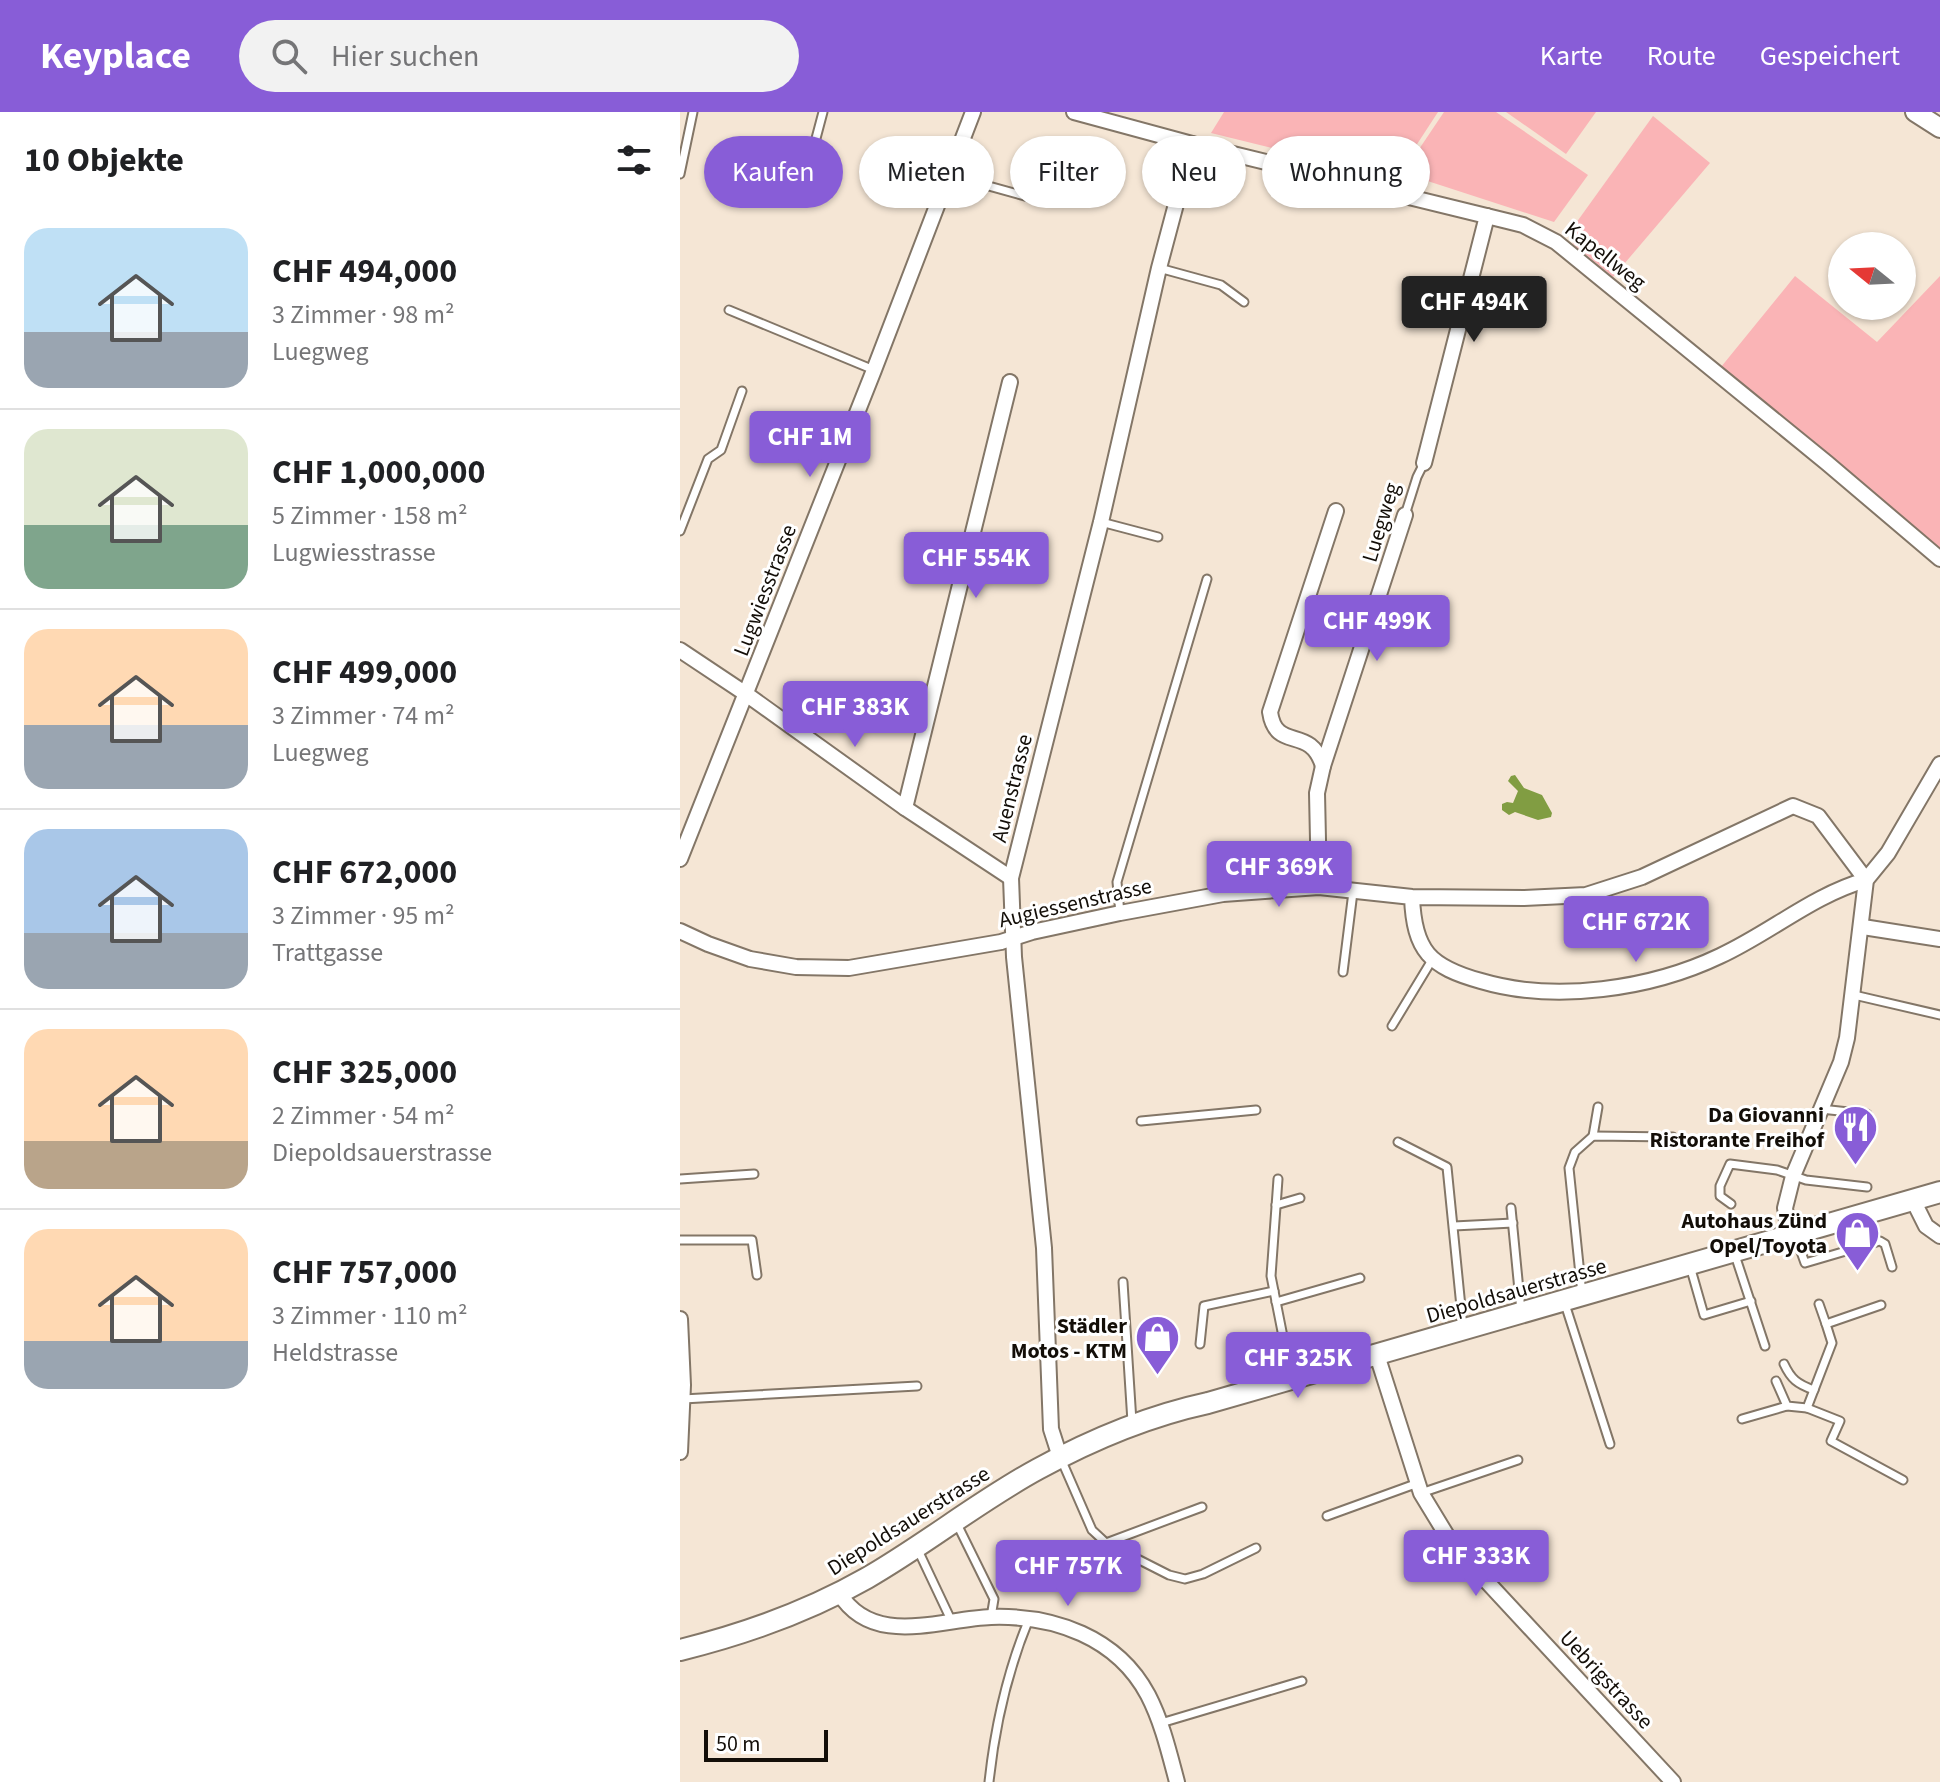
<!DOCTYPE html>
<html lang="de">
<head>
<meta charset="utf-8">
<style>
  body { margin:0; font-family:"Source Sans 3",sans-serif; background:#f2f2f2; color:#202124; height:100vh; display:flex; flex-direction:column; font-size:30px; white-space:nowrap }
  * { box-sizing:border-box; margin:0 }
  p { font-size:26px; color:#757577 }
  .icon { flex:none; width:44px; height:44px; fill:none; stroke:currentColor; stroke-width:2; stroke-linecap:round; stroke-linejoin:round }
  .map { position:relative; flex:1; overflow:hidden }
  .side { display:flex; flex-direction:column; background:#fff; width:680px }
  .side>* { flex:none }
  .banner { position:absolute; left:24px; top:24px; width:760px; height:72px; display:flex; gap:16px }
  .needle { width:52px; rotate:288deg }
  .controls { position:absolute; left:1148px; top:120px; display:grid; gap:16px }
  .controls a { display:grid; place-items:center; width:88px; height:88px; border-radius:50%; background:#fff; box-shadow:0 2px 6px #0004; font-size:40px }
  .scale { position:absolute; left:24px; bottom:20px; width:124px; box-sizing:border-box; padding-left:8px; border:4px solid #130e08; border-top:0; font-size:22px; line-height:28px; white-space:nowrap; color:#130e08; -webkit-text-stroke:6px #fff; paint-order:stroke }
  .price { position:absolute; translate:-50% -68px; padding:0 18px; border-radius:8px; background:#885dd7; color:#fff; font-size:26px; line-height:52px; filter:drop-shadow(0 2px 4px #0008) }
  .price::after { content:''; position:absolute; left:50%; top:48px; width:24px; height:18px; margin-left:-12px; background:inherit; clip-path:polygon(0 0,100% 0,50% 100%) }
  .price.current { background:#222; color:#fff }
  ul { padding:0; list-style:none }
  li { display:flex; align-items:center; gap:24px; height:200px; padding:0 24px }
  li+li { border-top:2px solid #e0e0e0 }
  li span { display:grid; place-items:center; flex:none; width:224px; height:160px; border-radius:24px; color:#555 }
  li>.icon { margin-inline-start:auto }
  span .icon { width:96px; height:96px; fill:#fffc; stroke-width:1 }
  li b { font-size:34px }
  h2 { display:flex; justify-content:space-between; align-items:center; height:96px; padding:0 24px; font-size:34px }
  .pill { padding:0 28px; border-radius:36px; background:#fff; box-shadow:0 2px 6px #0004; font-size:28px; line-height:72px }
  .pill.current { background:#885dd7; color:#fff }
  header { display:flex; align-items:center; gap:48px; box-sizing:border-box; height:112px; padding:0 40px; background:#885dd7; color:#fff }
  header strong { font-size:38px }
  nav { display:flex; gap:44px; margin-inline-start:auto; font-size:28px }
  .search { width:560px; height:72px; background:#f2f2f2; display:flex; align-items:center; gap:20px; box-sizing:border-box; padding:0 28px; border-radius:44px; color:#757577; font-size:30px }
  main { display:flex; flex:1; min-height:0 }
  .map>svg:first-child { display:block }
</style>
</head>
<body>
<header>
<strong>Keyplace</strong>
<div class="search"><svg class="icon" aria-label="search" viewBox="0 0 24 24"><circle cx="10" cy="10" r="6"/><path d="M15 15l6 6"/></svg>Hier suchen</div>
<nav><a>Karte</a><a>Route</a><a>Gespeichert</a></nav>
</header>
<main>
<section class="side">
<h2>10 Objekte<svg class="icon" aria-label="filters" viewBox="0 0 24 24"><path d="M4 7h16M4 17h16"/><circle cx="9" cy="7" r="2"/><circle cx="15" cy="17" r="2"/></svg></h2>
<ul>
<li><span style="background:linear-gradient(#bfe0f5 65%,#9aa5b1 0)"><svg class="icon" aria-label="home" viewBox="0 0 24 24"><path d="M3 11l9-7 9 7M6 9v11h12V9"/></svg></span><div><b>CHF 494,000</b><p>3 Zimmer · 98 m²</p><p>Luegweg</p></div></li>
<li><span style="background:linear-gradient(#dfe7d0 60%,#7fa58c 0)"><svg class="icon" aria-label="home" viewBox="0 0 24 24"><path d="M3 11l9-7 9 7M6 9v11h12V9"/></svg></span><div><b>CHF 1,000,000</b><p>5 Zimmer · 158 m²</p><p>Lugwiesstrasse</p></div></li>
<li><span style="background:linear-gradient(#ffd9b3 60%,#9aa5b1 0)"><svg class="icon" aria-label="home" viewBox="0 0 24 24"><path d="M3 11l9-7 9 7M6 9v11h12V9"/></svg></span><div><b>CHF 499,000</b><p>3 Zimmer · 74 m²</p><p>Luegweg</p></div></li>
<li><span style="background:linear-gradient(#a9c7e8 65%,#9aa5b1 0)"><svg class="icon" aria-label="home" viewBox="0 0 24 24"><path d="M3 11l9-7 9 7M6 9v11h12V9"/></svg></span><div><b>CHF 672,000</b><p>3 Zimmer · 95 m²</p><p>Trattgasse</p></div></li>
<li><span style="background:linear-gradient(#ffd9b3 70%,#b9a48a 0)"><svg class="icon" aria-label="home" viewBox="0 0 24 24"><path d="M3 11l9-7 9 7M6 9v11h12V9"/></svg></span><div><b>CHF 325,000</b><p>2 Zimmer · 54 m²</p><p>Diepoldsauerstrasse</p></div></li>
<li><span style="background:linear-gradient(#ffd9b3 70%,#9aa5b1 0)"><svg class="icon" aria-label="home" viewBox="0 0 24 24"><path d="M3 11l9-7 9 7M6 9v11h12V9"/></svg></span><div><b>CHF 757,000</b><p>3 Zimmer · 110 m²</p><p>Heldstrasse</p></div></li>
</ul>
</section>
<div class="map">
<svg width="1260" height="1670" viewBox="0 0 1260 1670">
  <rect width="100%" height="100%" fill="#f5e6d5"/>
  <g fill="#fab4b6">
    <path d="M544,0H758L715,66L531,21Z"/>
    <path d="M764,0H816L908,63L874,110L723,61Z"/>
    <path d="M826,0H916L886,42Z"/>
    <path d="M973,4L1030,51L933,165L893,132L891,118Z"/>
    <path d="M1115,164L1197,230L1260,164V437L1041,255Z"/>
  </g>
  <path fill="#819d42" d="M835,663L844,676L862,683L872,701L871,705L858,708L835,700L829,703L822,698V692L827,690L833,691L838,679L828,669L831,664Z"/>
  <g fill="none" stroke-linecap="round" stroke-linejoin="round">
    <defs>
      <g id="service">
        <path d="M0,62L13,0"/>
        <path d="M269,63L359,88"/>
        <path d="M126,64L143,0"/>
        <path d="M479,156L541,173L564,190"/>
        <path d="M49,198L194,258"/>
        <path d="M725,403L737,365L744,351"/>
        <path d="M421,410L478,425"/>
        <path d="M0,419L28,347L41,338L62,279"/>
        <path d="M440,801L437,770L527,467"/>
        <path d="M663,860L673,780"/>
        <path d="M1174,883L1260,903"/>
        <path d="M712,914L752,848"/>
        <path d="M1141,997L1187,1002"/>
        <path d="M461,1009L576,998"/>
        <path d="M913,1024L918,995"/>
        <path d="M718,1030L767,1055L783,1215"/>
        <path d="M0,1067L74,1062"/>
        <path d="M598,1067L591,1164L611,1265"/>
        <path d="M1051,1092L1040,1084V1074L1050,1052L1097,1058L1126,1068L1187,1075"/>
        <path d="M596,1093L620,1086"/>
        <path d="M831,1096L841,1199"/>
        <path d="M774,1114L833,1111"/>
        <path d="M1115,1123L1125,1151L1200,1129L1205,1132L1212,1155"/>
        <path d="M0,1128H72L77,1163"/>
        <path d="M1054,1140L1085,1234"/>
        <path d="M1010,1154L1024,1203L1071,1189"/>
        <path d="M443,1170L452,1310"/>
        <path d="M902,1182L889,1056L895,1040L913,1024L993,1025"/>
        <path d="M596,1190L680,1166"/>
        <path d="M885,1192L930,1332"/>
        <path d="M1139,1192L1146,1212"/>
        <path d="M520,1232L524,1194L594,1179"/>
        <path d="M1104,1252C1111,1267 1117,1272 1134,1278"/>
        <path d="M1096,1269L1107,1294L1127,1296L1152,1231L1146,1212L1201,1193"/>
        <path d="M3,1287L237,1274"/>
        <path d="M1127,1296L1160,1309L1151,1329L1223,1368"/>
        <path d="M1062,1307L1107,1294"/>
        <path d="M381,1347L412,1418L426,1431L489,1463L505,1467L523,1462L576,1436"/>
        <path d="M741,1381L838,1348"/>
        <path d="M647,1404L738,1371"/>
        <path d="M277,1412L314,1487L311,1505"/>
        <path d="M426,1431L522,1395"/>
        <path d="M237,1436L272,1510"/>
        <path d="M481,1611L622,1569"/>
        <path d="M309,1670C315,1614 327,1560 349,1507"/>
      </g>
      <g id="minor">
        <path d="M394,0L512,32L827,109L843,113L876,130L1147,351L1260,447"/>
        <path d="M744,351L807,104"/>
        <path d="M0,538L66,582L225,696L331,766"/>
        <path d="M643,654C630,612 596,641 590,600L656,399"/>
        <path d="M225,696L330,270"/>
        <path d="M0,747L194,258L293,0"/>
        <path d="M639,775L637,681L643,654L725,403"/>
        <path d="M1183,815L1260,827"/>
        <path d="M0,819L28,832L70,847L116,855L169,856L321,830L352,820L440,801L543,782L639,775L732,785L844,786L906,783L962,765L1113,694L1138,704L1186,768C1133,783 1090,821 1040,844C971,877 875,891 801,869C750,855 734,839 732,785"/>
        <path d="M1233,1088L1246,1114L1260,1124"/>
        <path d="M1109,1122L1105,1096L1113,1064L1161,950L1167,926L1186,768L1208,741L1260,652"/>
        <path d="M0,1207L3,1273L0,1340"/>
        <path d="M697,1243L741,1381L772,1432L993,1670"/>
        <path d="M380,1345L371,1317L364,1136L334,845L331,766L421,410L479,156L512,32"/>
        <path d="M159,1481C193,1536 259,1507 311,1505C374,1503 437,1525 468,1583C482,1610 489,1640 497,1670"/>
      </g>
      <path id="tertiary" d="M1235,0L1260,16"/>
      <path id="secondary" d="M0,1538C65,1522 129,1499 187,1466C246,1432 299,1389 358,1357C411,1328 468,1304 528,1291L1260,1080"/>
    </defs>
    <use href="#service" stroke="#837667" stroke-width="11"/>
    <use href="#minor" stroke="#837667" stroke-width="18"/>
    <use href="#tertiary" stroke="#837667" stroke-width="22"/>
    <use href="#secondary" stroke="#837667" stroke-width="24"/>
    <use href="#service" stroke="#fff" stroke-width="7"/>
    <use href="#minor" stroke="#fff" stroke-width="14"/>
    <use href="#tertiary" stroke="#fff" stroke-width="18"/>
    <use href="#secondary" stroke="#fff" stroke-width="20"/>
  </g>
  <defs>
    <symbol id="restaurant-pin" viewBox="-11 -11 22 30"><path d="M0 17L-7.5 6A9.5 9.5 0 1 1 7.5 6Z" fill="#885dd7" stroke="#fff"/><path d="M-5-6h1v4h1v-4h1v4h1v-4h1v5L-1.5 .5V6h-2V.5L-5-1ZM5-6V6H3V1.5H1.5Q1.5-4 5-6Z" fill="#fff"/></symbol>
    <symbol id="shop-pin" viewBox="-11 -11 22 30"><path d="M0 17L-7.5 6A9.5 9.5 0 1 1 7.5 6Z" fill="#885dd7" stroke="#fff"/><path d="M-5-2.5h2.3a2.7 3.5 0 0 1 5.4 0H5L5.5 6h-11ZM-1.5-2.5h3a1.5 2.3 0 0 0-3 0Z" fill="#fff"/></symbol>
  </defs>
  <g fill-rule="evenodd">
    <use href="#restaurant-pin" x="1150" y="990" width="51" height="69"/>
    <use href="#shop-pin" x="1152" y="1096" width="51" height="69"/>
    <use href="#shop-pin" x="452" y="1200" width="51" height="69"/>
  </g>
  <g text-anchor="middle" stroke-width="6" stroke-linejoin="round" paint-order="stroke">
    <g font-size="22" fill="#130e08" stroke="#fff">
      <text transform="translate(926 143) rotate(38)" y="8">Kapellweg</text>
      <text transform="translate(700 410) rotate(-73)" y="8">Luegweg</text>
      <text transform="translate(84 478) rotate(-69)" y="8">Lugwiesstrasse</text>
      <text transform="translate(331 676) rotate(-76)" y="8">Auenstrasse</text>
      <text transform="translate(395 790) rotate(-13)" y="8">Augiessenstrasse</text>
      <text transform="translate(836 1178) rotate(-16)" y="8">Diepoldsauerstrasse</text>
      <text transform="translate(228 1408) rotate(-32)" y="8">Diepoldsauerstrasse</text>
      <text transform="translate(927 1567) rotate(47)" y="8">Uebrigstrasse</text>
    </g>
    <g font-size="22" font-weight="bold" fill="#130e08" stroke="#fff" text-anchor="end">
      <text x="1144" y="1010">Da Giovanni<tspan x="1144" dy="25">Ristorante Freihof</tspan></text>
      <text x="1147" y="1116">Autohaus Zünd<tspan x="1147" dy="25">Opel/Toyota</tspan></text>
      <text x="447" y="1221">Städler<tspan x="447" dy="25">Motos - KTM</tspan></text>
    </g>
  </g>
</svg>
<div class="controls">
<a><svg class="needle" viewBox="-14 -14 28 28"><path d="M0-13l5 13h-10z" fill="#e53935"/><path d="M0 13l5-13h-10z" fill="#757577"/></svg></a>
</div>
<div class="scale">50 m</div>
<b class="price current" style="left:794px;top:232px">CHF 494K</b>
<b class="price" style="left:130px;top:367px">CHF 1M</b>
<b class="price" style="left:296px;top:488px">CHF 554K</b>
<b class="price" style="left:697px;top:551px">CHF 499K</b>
<b class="price" style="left:175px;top:637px">CHF 383K</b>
<b class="price" style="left:599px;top:797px">CHF 369K</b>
<b class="price" style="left:956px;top:852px">CHF 672K</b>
<b class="price" style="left:618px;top:1288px">CHF 325K</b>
<b class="price" style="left:796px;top:1486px">CHF 333K</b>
<b class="price" style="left:388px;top:1496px">CHF 757K</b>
<div class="banner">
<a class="pill current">Kaufen</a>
<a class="pill">Mieten</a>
<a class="pill">Filter</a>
<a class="pill">Neu</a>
<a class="pill">Wohnung</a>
</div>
</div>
</main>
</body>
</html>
